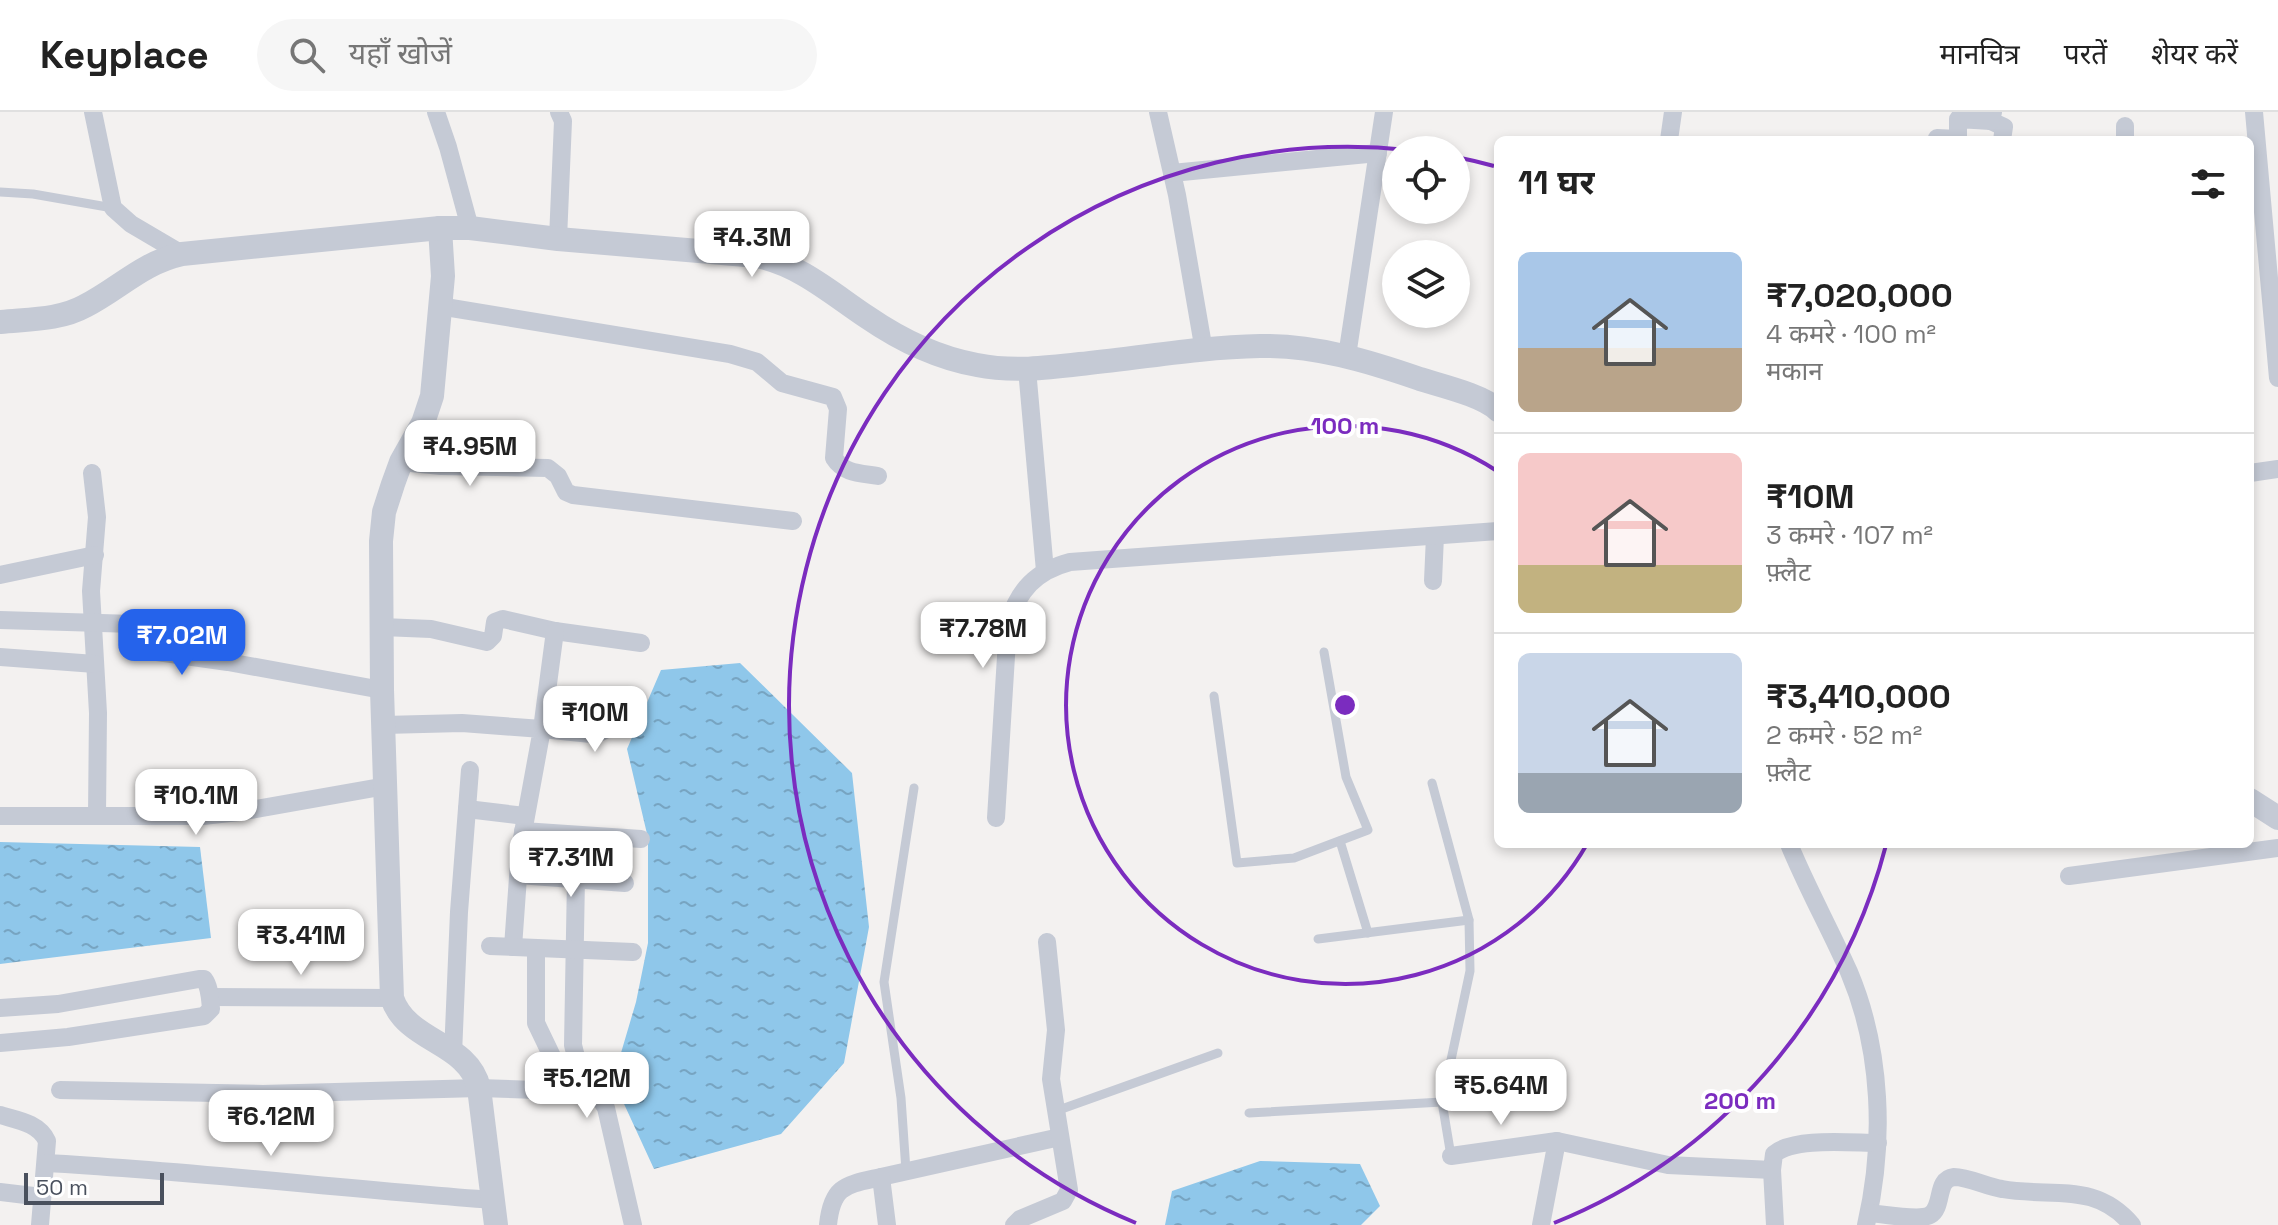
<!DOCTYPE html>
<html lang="hi">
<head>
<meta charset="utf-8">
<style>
  body { margin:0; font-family:"Space Grotesk","Noto Sans Devanagari",sans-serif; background:#f6f6f6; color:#222; height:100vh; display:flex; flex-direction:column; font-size:30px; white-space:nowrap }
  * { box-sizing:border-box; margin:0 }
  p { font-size:26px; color:#767676 }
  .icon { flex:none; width:44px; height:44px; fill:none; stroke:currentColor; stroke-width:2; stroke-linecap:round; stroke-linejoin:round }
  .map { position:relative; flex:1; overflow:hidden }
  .details { position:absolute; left:1494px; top:24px; width:760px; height:712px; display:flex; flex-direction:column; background:#fff; border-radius:12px; box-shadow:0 4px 12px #0003 }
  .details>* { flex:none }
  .fabs { position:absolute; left:1382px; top:24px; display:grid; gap:16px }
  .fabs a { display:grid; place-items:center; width:88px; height:88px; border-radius:50%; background:#fff; box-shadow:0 4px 12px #0003; font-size:40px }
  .scale { position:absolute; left:24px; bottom:20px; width:140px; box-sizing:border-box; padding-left:8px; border:4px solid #49505d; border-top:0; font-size:22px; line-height:28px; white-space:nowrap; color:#49505d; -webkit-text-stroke:6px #fff; paint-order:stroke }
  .price { position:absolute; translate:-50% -68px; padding:0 18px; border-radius:16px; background:#fff; color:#222; font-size:26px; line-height:52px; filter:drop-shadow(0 2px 4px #0008) }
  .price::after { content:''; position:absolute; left:50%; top:48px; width:24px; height:18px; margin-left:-12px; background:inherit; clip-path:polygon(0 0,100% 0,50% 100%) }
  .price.current { background:#2563eb; color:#fff }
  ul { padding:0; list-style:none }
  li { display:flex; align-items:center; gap:24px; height:200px; padding:0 24px }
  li+li { border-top:2px solid #e0e0e0 }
  li span { display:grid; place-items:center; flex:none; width:224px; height:160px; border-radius:12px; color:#555 }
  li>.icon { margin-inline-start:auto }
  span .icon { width:96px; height:96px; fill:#fffc; stroke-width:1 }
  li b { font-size:34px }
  h2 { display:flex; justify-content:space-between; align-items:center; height:96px; padding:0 24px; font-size:34px }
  header { display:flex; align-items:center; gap:48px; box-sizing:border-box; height:112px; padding:0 40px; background:#fff; border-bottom:2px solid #e0e0e0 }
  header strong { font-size:38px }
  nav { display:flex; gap:44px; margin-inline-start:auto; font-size:28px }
  .search { width:560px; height:72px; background:#f6f6f6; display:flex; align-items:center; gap:20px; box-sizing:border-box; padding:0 28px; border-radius:44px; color:#767676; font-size:30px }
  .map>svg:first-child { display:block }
</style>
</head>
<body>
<header>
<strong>Keyplace</strong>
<div class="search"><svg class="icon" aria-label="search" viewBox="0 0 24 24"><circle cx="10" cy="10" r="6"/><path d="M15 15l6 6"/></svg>यहाँ खोजें</div>
<nav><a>मानचित्र</a><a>परतें</a><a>शेयर करें</a></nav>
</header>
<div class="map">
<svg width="2278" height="1113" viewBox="0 0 2278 1113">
  <defs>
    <pattern id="water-ripples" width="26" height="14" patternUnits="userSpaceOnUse" patternTransform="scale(2)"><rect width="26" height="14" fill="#8fc7ea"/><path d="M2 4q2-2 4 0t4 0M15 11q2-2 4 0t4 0" fill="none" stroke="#77a4c1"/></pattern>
  </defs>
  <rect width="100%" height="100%" fill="#f3f1f0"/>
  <g fill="url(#water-ripples)">
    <path d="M740,551L852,661L869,815L844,951L781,1022L654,1057L613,968L636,890L648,831V726L627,637L661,558Z"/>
    <path d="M0,730L200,735L211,826L0,852Z"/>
    <path d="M1260,1049L1360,1052L1380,1094L1361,1113H1165L1172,1079Z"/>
  </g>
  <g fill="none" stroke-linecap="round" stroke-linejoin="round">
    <g stroke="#c5cad5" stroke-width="9">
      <path d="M0,80L33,82L113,96"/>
      <path d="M1214,584L1237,751L1294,746L1368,718L1346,665L1324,540"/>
      <path d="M1432,671L1469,808L1470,859L1442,990L1451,1044"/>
      <path d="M1340,729L1368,821"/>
      <path d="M1318,827L1469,808"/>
      <path d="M1056,999L1218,941"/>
      <path d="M1249,1001L1442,990"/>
      <path d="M906,1059L901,986L884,870L914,676"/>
    </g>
    <g stroke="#c5cad5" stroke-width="18">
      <path d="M93,0L113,96L131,112L182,142"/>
      <path d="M436,0L448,35L470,116"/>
      <path d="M1158,0L1177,83L1204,239"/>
      <path d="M1993,0L1991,9L2004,15L2002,28"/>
      <path d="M2254,0L2278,266"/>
      <path d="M1669,28L1673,0"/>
      <path d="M1937,28V26L1958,27V7L1991,9"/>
      <path d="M2125,28V14"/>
      <path d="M1172,61L1378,41"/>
      <path d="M558,127L563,9L559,0"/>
      <path d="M439,194L730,242L757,250L782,271L833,285L838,297L834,346C844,362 861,361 878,364"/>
      <path d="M1347,244L1384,0"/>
      <path d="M1027,257L1045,459"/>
      <path d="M401,350L441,354L548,356L558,364L566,380L573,383L793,409"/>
      <path d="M92,361L97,405L91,479L98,601L97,703"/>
      <path d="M2250,361L2278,357"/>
      <path d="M0,463L95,443"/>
      <path d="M1433,469L1435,424"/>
      <path d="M0,508L134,512L142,518L144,533L150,539L228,550L382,578"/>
      <path d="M382,515L431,517L487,530L493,524L495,510L503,507L555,519L641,531"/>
      <path d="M555,519L542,617L591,622L601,620L636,603"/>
      <path d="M0,545L95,552"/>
      <path d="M384,613L462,611L542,617L520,737L513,835"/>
      <path d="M467,697L525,704"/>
      <path d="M0,704H203L239,700L386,674"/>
      <path d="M996,706L1008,512C1018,478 1036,459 1070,450L1498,419"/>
      <path d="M523,719L641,727"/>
      <path d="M1789,732C1807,776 1830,817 1849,860C1882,938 1885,1031 1866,1113"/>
      <path d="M519,763L625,771"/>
      <path d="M2069,764L2278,736"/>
      <path d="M576,766L573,933L578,953L592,980"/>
      <path d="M490,834L633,840"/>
      <path d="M536,836V911L569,980"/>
      <path d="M210,885L392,886"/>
      <path d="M0,896L58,892L199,867H204C210,875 210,887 211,897L204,904L68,925L0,931"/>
      <path d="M453,942L459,800L470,658"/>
      <path d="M60,978L263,982L479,976L592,980L599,985L606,996L633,1113"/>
      <path d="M0,1003C17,1008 39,1011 47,1029L40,1113"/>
      <path d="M1451,1044L1557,1029"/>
      <path d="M46,1051C195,1059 343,1077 493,1088"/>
      <path d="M1772,1058L1775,1113"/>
      <path d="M881,1065L1060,1025"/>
      <path d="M0,1080L42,1085"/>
      <path d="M1869,1101C1882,1102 1920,1109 1930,1103C1944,1095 1935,1067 1954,1065C1969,1065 1987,1075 2002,1077C2053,1086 2095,1069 2132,1113"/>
      <path d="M828,1113C832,1073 846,1073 881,1065L887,1113"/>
      <path d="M1014,1113L1020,1107L1063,1089L1069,1078L1051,967L1056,918L1047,830"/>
      <path d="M1541,1113L1557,1029L1668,1053L1772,1058L1774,1042C1794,1025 1851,1031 1878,1031"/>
    </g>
    <g stroke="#c5cad5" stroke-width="24">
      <path d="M440,116L443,164L432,284L423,311L401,350L393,372L384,400L381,429L382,578L392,886C407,931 468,929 479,976L496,1113"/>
      <path d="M0,210C28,207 60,208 85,194C120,176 142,151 182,142L440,116H470L558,127L757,144C800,153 831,181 867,205C899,227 938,246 977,253C1011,260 1046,256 1080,252C1138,246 1202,235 1260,234C1315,233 1368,249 1420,267C1442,274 1482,283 1498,298"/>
      <path d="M2250,688L2278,706"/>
    </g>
  </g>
  <g fill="none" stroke="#7b2cbf" stroke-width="4">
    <path d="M1587 732A279 279 0 1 1 1497 359"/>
    <path d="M1886 733A559 559 0 0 1 1554 1111M1136 1111A559 559 0 0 1 1408 38M1456 45A559 559 0 0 1 1494 54"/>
  </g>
  <circle cx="1345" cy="593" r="12" fill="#7b2cbf" stroke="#fff" stroke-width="4"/>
  <g font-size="24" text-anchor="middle" font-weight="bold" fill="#7b2cbf" stroke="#fff" stroke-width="8" stroke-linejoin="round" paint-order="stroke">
    <text x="1345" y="322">100 m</text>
    <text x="1740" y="997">200 m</text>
  </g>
</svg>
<div class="fabs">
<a><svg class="icon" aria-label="locate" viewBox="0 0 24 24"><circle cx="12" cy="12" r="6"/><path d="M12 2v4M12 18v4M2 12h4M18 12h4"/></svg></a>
<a><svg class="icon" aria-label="layers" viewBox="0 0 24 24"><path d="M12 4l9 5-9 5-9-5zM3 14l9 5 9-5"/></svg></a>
</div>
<div class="scale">50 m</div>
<b class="price" style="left:752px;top:167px">₹4.3M</b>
<b class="price" style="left:470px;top:376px">₹4.95M</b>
<b class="price" style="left:983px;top:558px">₹7.78M</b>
<b class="price current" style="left:182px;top:565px">₹7.02M</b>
<b class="price" style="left:595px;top:642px">₹10M</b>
<b class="price" style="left:196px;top:725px">₹10.1M</b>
<b class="price" style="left:571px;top:787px">₹7.31M</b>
<b class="price" style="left:301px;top:865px">₹3.41M</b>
<b class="price" style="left:587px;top:1008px">₹5.12M</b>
<b class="price" style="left:1501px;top:1015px">₹5.64M</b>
<b class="price" style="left:271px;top:1046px">₹6.12M</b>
<section class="details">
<h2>11 घर<svg class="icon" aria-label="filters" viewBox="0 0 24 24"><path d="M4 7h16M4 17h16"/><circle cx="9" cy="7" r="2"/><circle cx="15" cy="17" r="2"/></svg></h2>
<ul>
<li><span style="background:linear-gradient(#a9c7e8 60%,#b9a48a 0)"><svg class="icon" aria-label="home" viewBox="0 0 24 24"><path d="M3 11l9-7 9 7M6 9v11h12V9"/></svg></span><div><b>₹7,020,000</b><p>4 कमरे · 100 m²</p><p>मकान</p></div></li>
<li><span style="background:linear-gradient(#f6c9c9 70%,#c2b280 0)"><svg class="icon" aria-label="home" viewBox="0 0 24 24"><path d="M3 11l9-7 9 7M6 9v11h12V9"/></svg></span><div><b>₹10M</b><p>3 कमरे · 107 m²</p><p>फ़्लैट</p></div></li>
<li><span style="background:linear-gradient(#c9d6e8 75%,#9aa5b1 0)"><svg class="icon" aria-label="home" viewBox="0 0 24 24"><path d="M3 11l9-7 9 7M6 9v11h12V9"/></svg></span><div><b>₹3,410,000</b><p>2 कमरे · 52 m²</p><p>फ़्लैट</p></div></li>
</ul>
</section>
</div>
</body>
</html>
